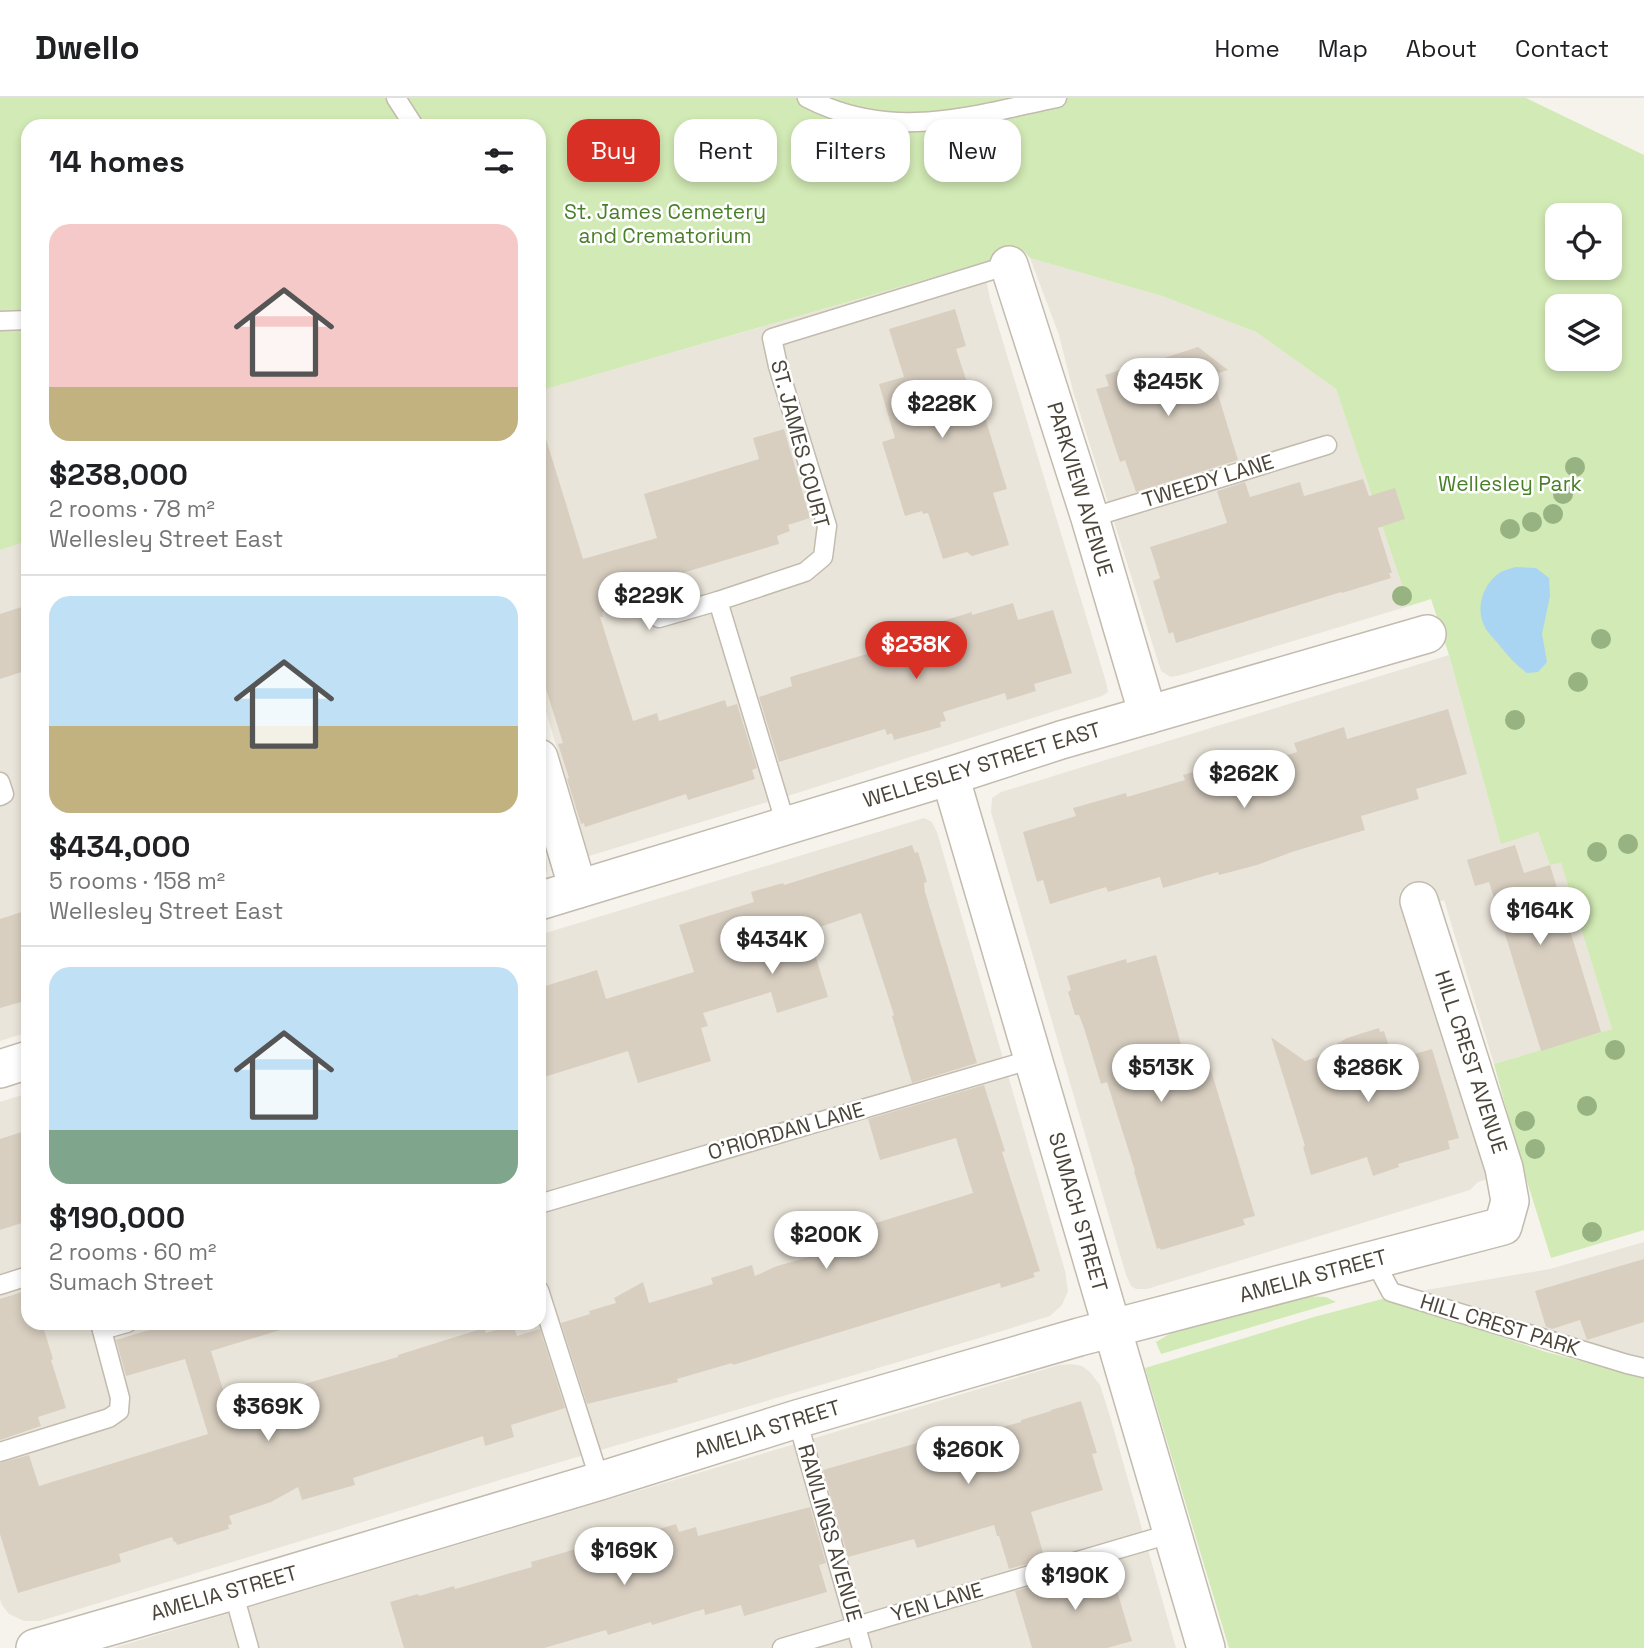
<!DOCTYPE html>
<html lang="en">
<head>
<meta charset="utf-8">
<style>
  body { margin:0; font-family:"Space Grotesk",sans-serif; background:#f6f6f6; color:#202124; height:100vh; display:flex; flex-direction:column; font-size:26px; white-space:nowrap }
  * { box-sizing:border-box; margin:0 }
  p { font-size:23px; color:#757577 }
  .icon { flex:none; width:38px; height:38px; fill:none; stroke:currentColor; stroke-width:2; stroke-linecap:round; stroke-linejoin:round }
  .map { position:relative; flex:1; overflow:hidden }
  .drawer { position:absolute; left:21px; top:21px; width:525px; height:1211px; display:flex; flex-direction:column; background:#fff; border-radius:21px; box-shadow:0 4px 10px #0003 }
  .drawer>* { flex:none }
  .banner { position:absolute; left:567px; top:21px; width:665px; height:63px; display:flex; gap:14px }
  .buttons { position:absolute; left:1545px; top:105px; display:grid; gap:14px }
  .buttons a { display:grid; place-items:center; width:77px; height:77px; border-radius:14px; background:#fff; box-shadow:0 4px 10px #0003; font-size:35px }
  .price { position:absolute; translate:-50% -60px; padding:0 16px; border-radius:24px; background:#fff; color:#222; font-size:23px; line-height:46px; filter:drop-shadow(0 2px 4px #0008) }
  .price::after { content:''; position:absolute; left:50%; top:42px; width:21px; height:16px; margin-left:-10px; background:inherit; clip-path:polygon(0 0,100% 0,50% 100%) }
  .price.active { background:#d93025; color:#fff }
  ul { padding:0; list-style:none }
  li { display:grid; align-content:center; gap:14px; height:371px; padding:0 28px }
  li+li { border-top:2px solid #e0e0e0 }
  li span { display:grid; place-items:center; height:217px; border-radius:21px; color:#555 }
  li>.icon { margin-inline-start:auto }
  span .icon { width:126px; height:126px; fill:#fffc; stroke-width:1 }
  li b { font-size:30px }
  h2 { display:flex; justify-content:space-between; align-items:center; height:84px; padding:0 28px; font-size:30px }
  .pill { padding:0 24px; border-radius:21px; background:#fff; box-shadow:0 4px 10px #0003; font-size:24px; line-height:63px }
  .pill.active { background:#d93025; color:#fff }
  header { display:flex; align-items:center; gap:42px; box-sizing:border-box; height:98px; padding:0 35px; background:#fff; border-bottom:2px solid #e0e0e0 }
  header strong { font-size:33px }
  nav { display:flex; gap:38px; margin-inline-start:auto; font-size:24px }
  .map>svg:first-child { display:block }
</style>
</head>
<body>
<header>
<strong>Dwello</strong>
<nav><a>Home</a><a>Map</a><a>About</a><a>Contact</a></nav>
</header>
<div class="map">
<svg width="1644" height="1550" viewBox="0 0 1644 1550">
  <rect width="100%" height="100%" fill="#f6f3ec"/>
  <g fill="#eae5da">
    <path d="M1030,160L1162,198L1256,234L1336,291L1409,508L1181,577L1171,579L1161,573L1073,293L1059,237Z"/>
    <path d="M983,165L990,201L1106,584L1108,594L1102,598L794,696L589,758L539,590V293Z"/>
    <path d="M28,443V934L0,943V452Z"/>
    <path d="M1449,557L1501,745L1538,734L1550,767L1561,765L1612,931L1494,966L1444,802L1434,805L1428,785L1400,793L1474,1033L1487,1081L1478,1084L1470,1092L1147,1191H1136L1131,1188L1126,1177L991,714L992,700L1001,694Z"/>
    <path d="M924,720L932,724L937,734L1065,1173L1068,1193L1062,1207L1050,1218L976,1241L503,1381L40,1523H24L9,1516L2,1507L0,1501V1004L28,995V1225H539V837Z"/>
    <path d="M539,737L547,764V774L539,777Z"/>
    <path d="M1644,1144V1260L1544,1234L1414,1194L1550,1171Z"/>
    <path d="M1071,1266L1082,1268L1090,1274L1100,1287L1109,1315L1176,1550H113L1059,1267Z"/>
  </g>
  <g fill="#d2eab5" fill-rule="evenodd">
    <path d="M0,0H1526L1644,57V1132L1551,1160L1520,1061L1494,966L1612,931L1561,765L1550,767L1538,734L1501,746L1449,557L1431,501L1409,508L1336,291L1256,234L1162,198L1030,160L1024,153L539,293V28H28V443L0,452ZM1558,117H1610V170H1558ZM1558,208H1610V261H1558Z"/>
    <path d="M1307,1198L1326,1199L1336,1204L1161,1256L1156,1244L1173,1234L1290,1199Z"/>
    <path d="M1386,1200L1546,1254L1644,1279V1550H1229L1145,1270L1314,1219Z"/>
  </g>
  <path fill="#a9d4f2" d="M1516,469L1536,470L1549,480L1550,498L1542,536L1547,564L1538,574L1527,575C1516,567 1509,559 1500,548C1495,541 1487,535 1484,527C1475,509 1484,484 1501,474C1505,472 1511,470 1516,469Z"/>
  <g fill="#d8cfc1">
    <path d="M955,211L966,248L956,251L977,315L983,313L1007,391L993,395L1009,447L972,458L967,454L943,461L928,415L923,416L922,413L905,418L882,344L895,340L879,286L904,279L889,231Z"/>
    <path d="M1198,249L1228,272L1212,277L1238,362L1136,394L1125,362L1120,364L1096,291L1109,288L1105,277L1132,268L1133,270Z"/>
    <path d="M784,331L810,420L788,427L790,433L777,438L779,446L656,483L661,498L602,514L603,519H600L633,623L657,615L659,623L725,602L727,609L737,606L757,670L752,672L755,681L688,702L686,696L585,729L584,725L581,726L567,681L569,680L558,646L563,645L539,569V342L546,341L583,461L657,440L644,396L759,361L753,340Z"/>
    <path d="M1363,381L1369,398L1395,390L1405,421L1378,430L1392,475H1389L1391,480L1342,495L1341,494L1176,545L1173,534L1169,536L1153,483L1160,480L1150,449L1227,425L1217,393L1245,384L1250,399L1300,384L1304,398Z"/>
    <path d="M1013,505L1018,522L1053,512L1072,575L1034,586L1036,593L1007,602L1005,595L943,614L946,623L940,624L941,629L894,642L892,635L887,637L885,631L779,664L759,599L792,588L790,579L870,555L869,551L928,534L926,528L972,514V517Z"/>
    <path d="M28,507V572L0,581V516Z"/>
    <path d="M1448,611L1467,676L1416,691L1419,701L1361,718L1365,732L1292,754L1257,767L1219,777L1218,774L1163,790L1160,779L1108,794L1106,789L1050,806L1043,782L1037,784L1023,734L1076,718L1073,710L1126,695L1127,699L1185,682L1183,677L1236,661L1239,673L1297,654L1294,645L1344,629L1347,641Z"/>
    <path d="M912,747L915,755L918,754L927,784L924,785L925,794L977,965L912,985L892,918L894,917L861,815L808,833L828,899L777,915L771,894L703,915L708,928L701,930L711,963L638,985L628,953L544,979L539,964V890L597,872L606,901L694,874L679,827L754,804L751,794L783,785L784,787Z"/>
    <path d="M1515,747L1524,775L1550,767L1601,934L1541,953L1489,784L1475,788L1467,762Z"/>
    <path d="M28,812V902L0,910V821Z"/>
    <path d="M1156,857L1187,968L1197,966L1199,973L1210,969L1255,1118L1243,1121L1245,1127L1161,1152L1160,1150L1157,1151L1134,1073H1135L1107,984L1101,986L1084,930L1079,917H1075L1068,894L1071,892L1067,878L1126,861L1127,865Z"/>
    <path d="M1379,930L1380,934L1384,933L1393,962L1432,951L1459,1040L1448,1043L1450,1051L1398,1066L1399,1069L1373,1078L1367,1059L1311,1077L1303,1049L1305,1048L1271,939L1305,963L1332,954L1337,946L1347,940Z"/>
    <path d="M984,987L1005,1053L1002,1054L1040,1173L1033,1175L1035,1179L1001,1190L1000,1185L733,1267L732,1265L677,1281L678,1284L587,1306L561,1225L590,1216L589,1213L616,1205L614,1200L643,1184L649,1205L713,1186L711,1180L752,1167L755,1178L777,1168L820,1156L813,1132L847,1122L850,1133L973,1095L956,1040L880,1062L868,1021Z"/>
    <path d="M28,1032V1123L0,1132V1041Z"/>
    <path d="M1644,1161V1224L1587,1242L1580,1222L1552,1231L1546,1229L1535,1193Z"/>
    <path d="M28,1192V1225H42L53,1261L51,1262L66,1310L38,1319L41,1328L0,1342V1201Z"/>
    <path d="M172,1225H279L280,1232L211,1253L228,1308L398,1259V1257L484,1230L486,1235L513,1227L517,1238L540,1231L565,1310L511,1327L514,1339L485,1348L483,1338L353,1380L355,1387L302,1402L298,1389L271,1404L229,1418L232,1426L228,1427L229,1431L177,1447L176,1444H174L172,1439L119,1456L121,1464L18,1495L0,1436V1365L29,1357L39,1388L208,1336L185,1261L126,1278L116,1242Z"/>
    <path d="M1081,1303L1097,1355L1092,1356L1103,1392L1031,1414L1045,1461L1009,1471L999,1438H997L994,1427L917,1450L914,1441L848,1459L823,1372L952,1335L954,1343L1021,1324V1322L1051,1313V1312Z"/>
    <path d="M810,1409L826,1465L819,1467L827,1494L744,1518L741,1507L705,1517L704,1511L652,1527L651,1524L608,1537L606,1532L544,1550H404L390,1504L418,1496L419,1498L454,1488L455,1491L532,1469L531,1464L559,1456L610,1441L611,1445L676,1426L679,1434L696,1429L698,1438Z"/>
    <path d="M1109,1466L1132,1543L1107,1550H1032L1015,1493Z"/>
  </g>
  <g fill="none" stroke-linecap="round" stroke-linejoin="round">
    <defs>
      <g id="service">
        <path d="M396,0L414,28"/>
        <path d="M807,0C892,44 970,18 1057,0"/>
        <path d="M0,223L28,222"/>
        <path d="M1090,420L1327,347"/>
        <path d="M659,520L718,503"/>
        <path d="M0,684L4,696L0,698"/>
        <path d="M786,727L718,503L805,474L823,459L827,428L778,268L772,240L1009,167"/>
        <path d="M539,1106L1033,961"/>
        <path d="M1374,1162L1391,1194L1627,1266L1644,1270"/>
        <path d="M0,1187L28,1178"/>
        <path d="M539,1192L600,1383"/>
        <path d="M102,1232L127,1225"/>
        <path d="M797,1321L862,1550"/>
        <path d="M0,1354L109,1320L119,1313L120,1300L100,1225"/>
        <path d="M233,1493L249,1550"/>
        <path d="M782,1550L1173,1435"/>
      </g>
      <g id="minor">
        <path d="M1009,167L1090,420L1148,617"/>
        <path d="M539,660L578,791"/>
        <path d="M950,678L1206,1550"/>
        <path d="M539,803L950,678L1061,642L1427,536"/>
        <path d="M0,971L28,962"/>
        <path d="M35,1550L233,1493L600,1383L797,1321L1079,1239L1503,1128L1510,1103L1504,1070L1419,803"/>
      </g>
    </defs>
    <use href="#service" stroke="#c2bbae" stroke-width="21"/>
    <use href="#minor" stroke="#c2bbae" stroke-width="40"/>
    <use href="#service" stroke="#fff" stroke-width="18"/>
    <use href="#minor" stroke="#fff" stroke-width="37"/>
  </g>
  <g fill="#97b381">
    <circle cx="1575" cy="369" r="10"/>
    <circle cx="1563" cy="396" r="10"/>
    <circle cx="1553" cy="416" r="10"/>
    <circle cx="1532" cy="424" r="10"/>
    <circle cx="1510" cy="431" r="10"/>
    <circle cx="1402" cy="498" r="10"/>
    <circle cx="1601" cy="541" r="10"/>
    <circle cx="1578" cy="584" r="10"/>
    <circle cx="1515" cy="622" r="10"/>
    <circle cx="1628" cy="746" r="10"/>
    <circle cx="1597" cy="754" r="10"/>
    <circle cx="1615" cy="952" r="10"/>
    <circle cx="1587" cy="1008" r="10"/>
    <circle cx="1525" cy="1023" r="10"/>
    <circle cx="1535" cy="1051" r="10"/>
    <circle cx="1592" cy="1134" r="10"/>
  </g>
  <g text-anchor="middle" stroke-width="5" stroke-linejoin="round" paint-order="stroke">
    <g font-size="21" fill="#4a7f2a" stroke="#fff">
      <text x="665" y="121">St. James Cemetery<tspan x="665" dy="24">and Crematorium</tspan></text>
      <text x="1510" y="393">Wellesley Park</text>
    </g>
    <g font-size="21" fill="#4b4439" stroke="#fff">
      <text transform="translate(800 346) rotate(75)" y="7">ST. JAMES COURT</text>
      <text transform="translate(1208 383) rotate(-17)" y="7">TWEEDY LANE</text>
      <text transform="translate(1080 391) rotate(73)" y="7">PARKVIEW AVENUE</text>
      <text transform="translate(982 667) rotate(-17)" y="7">WELLESLEY STREET EAST</text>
      <text transform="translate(1471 964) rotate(72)" y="7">HILL CREST AVENUE</text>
      <text transform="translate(786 1033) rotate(-16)" y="7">O'RIORDAN LANE</text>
      <text transform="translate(1078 1114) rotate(74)" y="7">SUMACH STREET</text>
      <text transform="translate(1313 1178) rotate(-15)" y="7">AMELIA STREET</text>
      <text transform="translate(1500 1227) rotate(17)" y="7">HILL CREST PARK</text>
      <text transform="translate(767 1331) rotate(-17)" y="7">AMELIA STREET</text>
      <text transform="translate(830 1435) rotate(74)" y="7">RAWLINGS AVENUE</text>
      <text transform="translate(224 1495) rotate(-16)" y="7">AMELIA STREET</text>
      <text transform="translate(937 1504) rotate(-16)" y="7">YEN LANE</text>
    </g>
  </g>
</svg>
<div class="buttons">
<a><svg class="icon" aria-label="locate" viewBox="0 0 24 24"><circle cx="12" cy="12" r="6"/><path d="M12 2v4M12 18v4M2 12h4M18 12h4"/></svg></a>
<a><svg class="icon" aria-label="layers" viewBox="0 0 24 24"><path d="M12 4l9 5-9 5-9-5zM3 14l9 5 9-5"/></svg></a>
</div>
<b class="price" style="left:1168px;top:320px">$245K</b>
<b class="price" style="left:942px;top:342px">$228K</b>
<b class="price" style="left:649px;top:534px">$229K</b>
<b class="price active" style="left:916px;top:583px">$238K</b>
<b class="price" style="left:1244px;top:712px">$262K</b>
<b class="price" style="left:1540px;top:849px">$164K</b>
<b class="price" style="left:772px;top:878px">$434K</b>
<b class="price" style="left:1161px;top:1006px">$513K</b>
<b class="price" style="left:1368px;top:1006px">$286K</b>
<b class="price" style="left:826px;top:1173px">$200K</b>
<b class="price" style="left:268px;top:1345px">$369K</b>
<b class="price" style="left:968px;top:1388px">$260K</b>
<b class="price" style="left:624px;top:1489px">$169K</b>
<b class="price" style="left:1075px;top:1514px">$190K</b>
<div class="banner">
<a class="pill active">Buy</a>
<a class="pill">Rent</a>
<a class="pill">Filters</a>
<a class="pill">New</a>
</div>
<section class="drawer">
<h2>14 homes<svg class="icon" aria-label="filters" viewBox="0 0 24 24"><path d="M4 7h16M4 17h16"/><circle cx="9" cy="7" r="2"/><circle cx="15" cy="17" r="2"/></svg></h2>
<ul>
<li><span style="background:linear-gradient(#f6c9c9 75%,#c2b280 0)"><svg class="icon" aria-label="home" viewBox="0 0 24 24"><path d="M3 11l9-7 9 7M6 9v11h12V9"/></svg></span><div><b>$238,000</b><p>2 rooms · 78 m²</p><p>Wellesley Street East</p></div></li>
<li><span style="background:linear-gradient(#bfe0f5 60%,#c2b280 0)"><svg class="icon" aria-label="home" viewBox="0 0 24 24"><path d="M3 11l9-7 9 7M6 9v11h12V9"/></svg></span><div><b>$434,000</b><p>5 rooms · 158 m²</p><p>Wellesley Street East</p></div></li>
<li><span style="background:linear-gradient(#bfe0f5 75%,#7fa58c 0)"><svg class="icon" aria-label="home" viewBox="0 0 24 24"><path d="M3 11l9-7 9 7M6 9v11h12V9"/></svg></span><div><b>$190,000</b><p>2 rooms · 60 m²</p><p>Sumach Street</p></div></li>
</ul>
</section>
</div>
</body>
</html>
